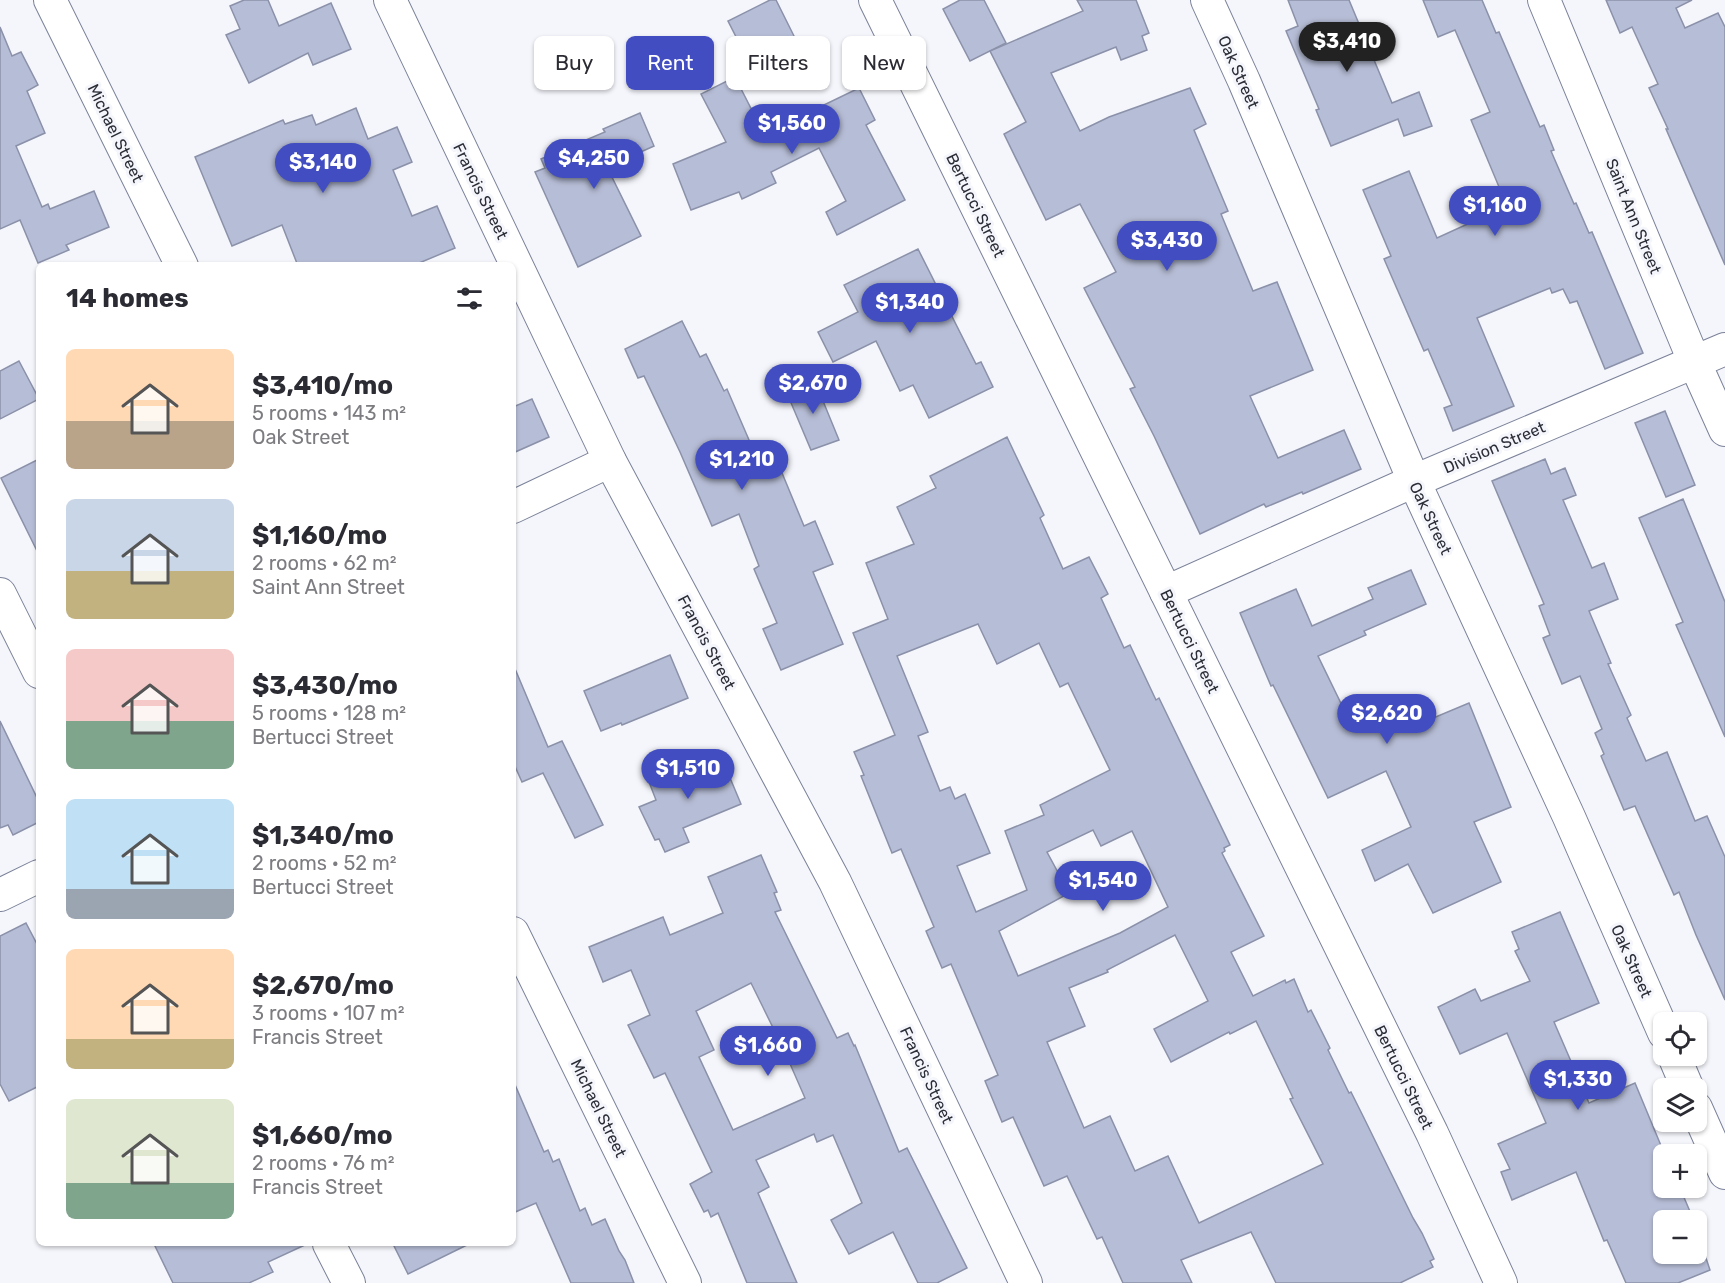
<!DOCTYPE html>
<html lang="en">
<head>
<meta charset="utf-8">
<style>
  body { margin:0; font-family:Rubik,sans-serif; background:#f2f2f3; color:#2b2b33; height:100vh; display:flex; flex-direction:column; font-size:22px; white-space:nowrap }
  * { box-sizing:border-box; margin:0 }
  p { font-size:20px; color:#7c7c81 }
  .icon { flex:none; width:33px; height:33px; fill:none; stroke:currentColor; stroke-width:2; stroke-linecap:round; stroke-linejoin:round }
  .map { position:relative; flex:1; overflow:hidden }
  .panel { position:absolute; left:36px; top:262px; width:480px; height:984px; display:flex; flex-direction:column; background:#fff; border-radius:9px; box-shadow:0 2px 4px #0004 }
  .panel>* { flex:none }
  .banner { position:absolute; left:534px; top:36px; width:570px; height:54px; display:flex; gap:12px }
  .fabs { position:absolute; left:1653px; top:1012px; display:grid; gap:12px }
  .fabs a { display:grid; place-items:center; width:54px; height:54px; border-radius:9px; background:#fff; box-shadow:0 2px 4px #0004; font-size:30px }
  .price { position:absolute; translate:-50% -51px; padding:0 14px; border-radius:21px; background:#414dc1; color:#fff; font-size:20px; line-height:39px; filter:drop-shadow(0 2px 3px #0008) }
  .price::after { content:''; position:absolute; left:50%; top:36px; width:18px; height:14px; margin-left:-9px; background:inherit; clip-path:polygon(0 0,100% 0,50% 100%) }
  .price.current { background:#222; color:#fff }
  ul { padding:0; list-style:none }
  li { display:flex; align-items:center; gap:18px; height:150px; padding:0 30px }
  li span { display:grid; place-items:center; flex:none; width:168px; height:120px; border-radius:9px; color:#555 }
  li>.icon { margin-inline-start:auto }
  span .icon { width:72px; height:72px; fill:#fffc; stroke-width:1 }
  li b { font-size:26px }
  h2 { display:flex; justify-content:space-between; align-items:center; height:72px; padding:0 30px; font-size:26px }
  .chip { padding:0 21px; border-radius:9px; background:#fff; box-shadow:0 2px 4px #0004; font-size:21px; line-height:54px }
  .chip.current { background:#414dc1; color:#fff }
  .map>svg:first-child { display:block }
</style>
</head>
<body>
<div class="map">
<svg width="1725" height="1283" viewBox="0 0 1725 1283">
  <rect width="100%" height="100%" fill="#f5f6fc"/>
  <g fill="#b6bdd6" stroke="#8a91a9" stroke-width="1.5" fill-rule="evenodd">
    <path d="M244,0H268L279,26L331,3L351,49L313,65L308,53L249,83L226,35L240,29L230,6Z"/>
    <path d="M770,0H776L798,44L791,47L798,60L758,80L728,21Z"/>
    <path d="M960,0H984L1006,43L970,61L943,9Z"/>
    <path d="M1077,0H1136L1149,33L1142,36L1147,50L1121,60L1116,47L1051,73L1080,131L1109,117L1190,88L1206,124L1194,130L1228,211L1221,214L1253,291L1277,282L1313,370L1250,396L1278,458L1344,430L1361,469L1303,494L1302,492L1266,507L1264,504L1200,534L1154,436L1130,389L1135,387L1084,288L1116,272L1080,204L1046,220L1004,134L1026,122L990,51L1083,11Z"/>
    <path d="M1288,0H1349L1392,103L1419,92L1432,126L1404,136L1398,119L1331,146L1316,110L1319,109L1286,31L1298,26Z"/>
    <path d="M1423,0H1482L1496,33L1499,32L1540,127L1544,125L1554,150L1551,151L1574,204L1576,203L1589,233L1592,232L1643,353L1605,369L1577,301L1570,303L1563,289L1552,293L1550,288L1477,318L1514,406L1453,431L1444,408L1452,405L1428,349L1424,351L1384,259L1391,256L1363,190L1409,171L1437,238L1507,206L1471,120L1490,112L1455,30L1438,37Z"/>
    <path d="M1606,0H1692L1676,8L1685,28L1718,13L1725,27V265L1666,129H1668L1649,88L1658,84L1632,27L1620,33Z"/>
    <path d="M0,27L12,56L21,52L38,85L27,91L45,133L16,146L42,207L48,204L50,209L94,191L109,227L66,245L69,250L38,263L20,220L0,229Z"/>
    <path d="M735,77L764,134L859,88L875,120L866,125L905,200L837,235L826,212L846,201L819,148L771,172L776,183L742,199L739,192L691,210L673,164L726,142L701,94Z"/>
    <path d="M356,108L368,139L397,127L412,162L393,170L412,216L437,206L455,248L412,266H298L282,225L232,246L195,157L283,120L285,124L312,115L316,125Z"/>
    <path d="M640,113L654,146L607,167L641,236L578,267L535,172L545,168L541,159L605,132L603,129Z"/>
    <path d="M918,249L976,364L981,362L993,387L929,418L913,385L900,391L876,341L833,362L818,332L858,312L844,285Z"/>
    <path d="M682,321L700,357L706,354L724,391L727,389L759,463L775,456L804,526L815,521L833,564L813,572L843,644L781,670L763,629L777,623L754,569L759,566L739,514L712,526L680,452L644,376L638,378L625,349Z"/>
    <path d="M19,361L39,399L0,419V371Z"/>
    <path d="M814,379L839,440L811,450L786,391Z"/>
    <path d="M532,399L549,437L513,453V407Z"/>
    <path d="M1665,411L1695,485L1666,497L1635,423Z"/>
    <path d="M1007,437L1044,515L1040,518L1063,569L1089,557L1108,594L1101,598L1124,648L1130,645L1156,700L1159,698L1230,845L1224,848L1225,851L1222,853L1264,936L1231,952L1253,996L1285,980L1286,983L1294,979L1308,1012L1311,1010L1330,1048L1328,1050L1349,1093L1351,1092L1363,1116L1413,1218L1422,1233L1434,1259L1430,1261L1433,1267L1400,1283H1276L1251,1232L1181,1260L1192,1283H1123L1102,1237L1097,1239L1067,1176L1044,1186L1013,1117L1002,1122L985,1081L998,1075L951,964L942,968L926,931L934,927L901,849L892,853L861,776L864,775L854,752L895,735L853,633L888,619L866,563L914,544L897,507L936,488L930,476ZM978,624L997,664L1039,643L1060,687L1068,683L1110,770L1040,805L1044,815L1005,831L1027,890L976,912L957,866L990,853L965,794L955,799L950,787L940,791L918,736L928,732L897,656ZM1093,830L1101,846L1132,831L1168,907L1120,933L1018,976L999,931L1075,890L1067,873L1060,876L1047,852ZM1175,935L1208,1001L1154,1029L1171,1062L1229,1032L1230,1034L1256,1021L1293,1098L1290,1099L1323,1164L1199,1223L1168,1156L1135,1171L1110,1116L1084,1128L1047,1042L1085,1026L1069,988L1108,972L1107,970Z"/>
    <path d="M39,459V555L1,478Z"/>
    <path d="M1545,459L1551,474L1565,468L1576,495L1563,500L1592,568L1604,563L1618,599L1589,611L1611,663L1608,664L1631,715L1627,718L1646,761L1667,752L1695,821L1707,816L1725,857V1000L1696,935L1679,892L1674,895L1635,806L1624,810L1601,756L1604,754L1595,733L1602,729L1580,676L1562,684L1543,638L1550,635L1539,606L1544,604L1492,481Z"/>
    <path d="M1683,499L1725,602V737L1676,625L1683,622L1639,518Z"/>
    <path d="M1411,570L1426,604L1364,631L1366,635L1318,656L1353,728L1411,704L1419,724L1469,703L1511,807L1474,822L1501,882L1433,913L1408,864L1375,881L1362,850L1411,827L1386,771L1328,798L1273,685L1271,686L1240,613L1296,589L1312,626L1373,599L1368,588Z"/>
    <path d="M670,655L688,698L622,725L621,723L601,731L584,691Z"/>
    <path d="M513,664L548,747L562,741L603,825L575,838L543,773L522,782L513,762Z"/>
    <path d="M0,721L39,802V822L13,835L8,825L0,828Z"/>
    <path d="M720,754L741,804L683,828L689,842L665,852L659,839L655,840L639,807L656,800L649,782Z"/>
    <path d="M761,855L777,892L774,893L781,910L775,912L837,1038L848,1033L854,1046L855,1045L899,1152L907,1148L967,1268L937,1283H918L893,1232L849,1254L831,1220L862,1203L833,1135L817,1142L814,1134L756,1160L769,1187L758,1193L797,1283H747L718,1213L711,1217L708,1210L704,1212L690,1184L712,1172L665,1073L654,1078L628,1025L650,1015L631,970L603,982L589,947L663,917L670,935L723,913L708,877ZM751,983L784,1050L805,1098L733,1130L699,1057L714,1050L696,1011Z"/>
    <path d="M1560,912L1599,1003L1554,1022L1589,1103L1635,1083L1662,1148L1657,1150L1664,1165V1188H1680L1694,1221H1664V1254H1696V1228L1710,1270L1678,1283H1626L1607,1240L1604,1241L1576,1172L1512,1200L1501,1172L1510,1169L1498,1144L1546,1123L1507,1033L1460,1054L1438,1007L1475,989L1481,1001L1530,981L1515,951L1519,949L1512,932Z"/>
    <path d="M26,923L39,948V1086L9,1101L0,1084V936Z"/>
    <path d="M513,1080L544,1152L548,1150L553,1162L559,1159L580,1211L585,1208L592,1225L605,1219L619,1251L625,1260L634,1283H571L536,1203L513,1213Z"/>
    <path d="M154,1244H307L268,1262L273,1272L249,1283H173Z"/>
    <path d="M393,1244H469L408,1274Z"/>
  </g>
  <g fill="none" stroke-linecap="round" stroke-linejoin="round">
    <defs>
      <g id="street">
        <path d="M50,0L182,266"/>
        <path d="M390,0L610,461L835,882L1026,1283"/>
        <path d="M875,0L1432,1133L1501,1283"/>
        <path d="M1207,0L1244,81L1414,481L1569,817L1664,1033"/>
        <path d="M1544,0L1694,361L1725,430"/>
        <path d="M513,507L610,461"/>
        <path d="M1166,592L1414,481L1725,349"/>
        <path d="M0,594L39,672"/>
        <path d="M0,895L39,876"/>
        <path d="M513,933L685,1283"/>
        <path d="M1674,1056L1688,1089"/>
        <path d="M1696,1108L1725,1173"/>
        <path d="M329,1244L349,1283"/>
      </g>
    </defs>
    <use href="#street" stroke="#7b8299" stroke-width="34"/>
    <use href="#street" stroke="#fff" stroke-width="32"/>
  </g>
  <g text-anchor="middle" stroke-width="6" stroke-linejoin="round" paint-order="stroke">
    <g font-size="16" fill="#2b2d37" stroke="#f5f6fc">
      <text transform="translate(1239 72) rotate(66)" y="6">Oak Street</text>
      <text transform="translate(116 133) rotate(64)" y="6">Michael Street</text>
      <text transform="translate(481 191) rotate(64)" y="6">Francis Street</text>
      <text transform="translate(976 205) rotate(64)" y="6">Bertucci Street</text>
      <text transform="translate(1634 216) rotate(68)" y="6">Saint Ann Street</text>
      <text transform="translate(1494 447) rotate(-23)" y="6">Division Street</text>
      <text transform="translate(1431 518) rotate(65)" y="6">Oak Street</text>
      <text transform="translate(1190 641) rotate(64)" y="6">Bertucci Street</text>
      <text transform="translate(707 642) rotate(62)" y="6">Francis Street</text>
      <text transform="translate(1632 961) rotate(66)" y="6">Oak Street</text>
      <text transform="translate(927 1075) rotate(65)" y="6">Francis Street</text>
      <text transform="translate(1404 1077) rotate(64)" y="6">Bertucci Street</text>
      <text transform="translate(599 1108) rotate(64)" y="6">Michael Street</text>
    </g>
  </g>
</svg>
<div class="fabs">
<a><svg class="icon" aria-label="locate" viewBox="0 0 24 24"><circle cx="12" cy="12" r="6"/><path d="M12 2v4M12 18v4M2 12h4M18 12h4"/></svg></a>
<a><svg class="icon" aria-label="layers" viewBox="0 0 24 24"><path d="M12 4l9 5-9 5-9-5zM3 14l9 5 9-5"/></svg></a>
<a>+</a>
<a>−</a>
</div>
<b class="price current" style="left:1347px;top:73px">$3,410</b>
<b class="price" style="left:792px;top:155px">$1,560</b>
<b class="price" style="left:594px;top:190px">$4,250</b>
<b class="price" style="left:323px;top:194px">$3,140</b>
<b class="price" style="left:1495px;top:237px">$1,160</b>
<b class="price" style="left:1167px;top:272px">$3,430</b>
<b class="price" style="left:910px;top:334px">$1,340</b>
<b class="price" style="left:813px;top:415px">$2,670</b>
<b class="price" style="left:742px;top:491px">$1,210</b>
<b class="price" style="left:1387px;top:745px">$2,620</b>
<b class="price" style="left:688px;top:800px">$1,510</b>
<b class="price" style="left:1103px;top:912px">$1,540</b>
<b class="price" style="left:768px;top:1077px">$1,660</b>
<b class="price" style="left:1578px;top:1111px">$1,330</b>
<div class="banner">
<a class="chip">Buy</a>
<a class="chip current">Rent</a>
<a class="chip">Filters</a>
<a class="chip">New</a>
</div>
<section class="panel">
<h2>14 homes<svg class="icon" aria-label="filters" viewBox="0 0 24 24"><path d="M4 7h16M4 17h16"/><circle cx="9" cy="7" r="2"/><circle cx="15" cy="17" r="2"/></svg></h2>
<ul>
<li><span style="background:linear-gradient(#ffd9b3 60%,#b9a48a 0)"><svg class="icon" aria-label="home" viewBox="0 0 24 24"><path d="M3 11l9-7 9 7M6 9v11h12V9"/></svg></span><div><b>$3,410/mo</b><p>5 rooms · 143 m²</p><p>Oak Street</p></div></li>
<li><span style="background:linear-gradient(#c9d6e8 60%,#c2b280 0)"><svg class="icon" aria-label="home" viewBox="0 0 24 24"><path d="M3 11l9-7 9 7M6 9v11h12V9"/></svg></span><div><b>$1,160/mo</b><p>2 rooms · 62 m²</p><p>Saint Ann Street</p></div></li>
<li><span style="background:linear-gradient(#f6c9c9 60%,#7fa58c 0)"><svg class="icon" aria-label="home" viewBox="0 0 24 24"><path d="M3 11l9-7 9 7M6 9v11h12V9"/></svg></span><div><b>$3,430/mo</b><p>5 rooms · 128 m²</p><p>Bertucci Street</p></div></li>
<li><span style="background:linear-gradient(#bfe0f5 75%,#9aa5b1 0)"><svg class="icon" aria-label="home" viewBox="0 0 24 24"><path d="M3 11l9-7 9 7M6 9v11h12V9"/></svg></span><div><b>$1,340/mo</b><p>2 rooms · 52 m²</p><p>Bertucci Street</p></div></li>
<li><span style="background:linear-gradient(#ffd9b3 75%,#c2b280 0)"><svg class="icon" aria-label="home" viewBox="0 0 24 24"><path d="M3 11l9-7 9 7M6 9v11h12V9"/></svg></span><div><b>$2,670/mo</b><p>3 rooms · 107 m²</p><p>Francis Street</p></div></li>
<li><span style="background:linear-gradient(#dfe7d0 70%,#7fa58c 0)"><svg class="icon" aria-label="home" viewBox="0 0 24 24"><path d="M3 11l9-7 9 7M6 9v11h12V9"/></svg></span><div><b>$1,660/mo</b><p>2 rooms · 76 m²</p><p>Francis Street</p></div></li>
</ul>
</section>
</div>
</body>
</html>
